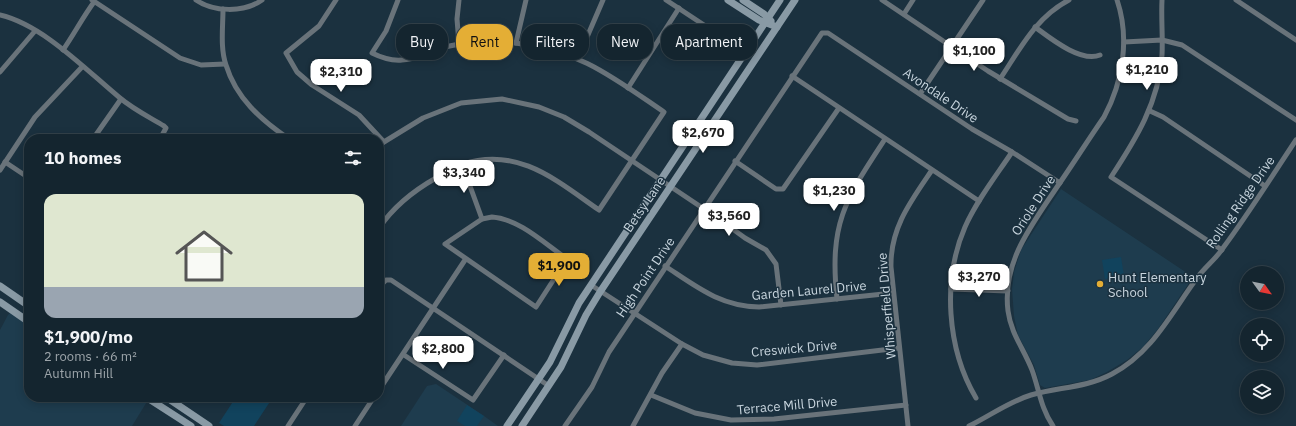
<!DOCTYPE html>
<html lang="en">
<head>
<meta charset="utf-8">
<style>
  body { margin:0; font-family:"IBM Plex Sans",sans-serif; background:#1d2d37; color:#f1f3f6; height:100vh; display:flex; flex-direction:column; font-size:15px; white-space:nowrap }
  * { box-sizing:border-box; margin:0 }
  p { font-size:13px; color:#9da5aa }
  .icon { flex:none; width:22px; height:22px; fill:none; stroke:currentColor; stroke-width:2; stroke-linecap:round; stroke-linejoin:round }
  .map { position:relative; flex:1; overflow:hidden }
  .side { position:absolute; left:24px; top:134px; width:360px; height:268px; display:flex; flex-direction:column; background:#14252f; border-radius:16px; box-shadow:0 2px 10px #0003,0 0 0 1px #33424b }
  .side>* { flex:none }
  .guide { position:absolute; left:396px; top:24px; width:380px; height:36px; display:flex; gap:8px }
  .needle { width:26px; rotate:123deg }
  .tools { position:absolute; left:1240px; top:266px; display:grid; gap:8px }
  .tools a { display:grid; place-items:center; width:44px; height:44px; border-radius:50%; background:#14252f; box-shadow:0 2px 10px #0003,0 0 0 1px #33424b; font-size:20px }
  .price { position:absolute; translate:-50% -34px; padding:0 9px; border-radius:8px; background:#fff; color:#222; font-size:13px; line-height:26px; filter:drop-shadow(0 1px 2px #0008) }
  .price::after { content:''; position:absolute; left:50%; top:24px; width:12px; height:9px; margin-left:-6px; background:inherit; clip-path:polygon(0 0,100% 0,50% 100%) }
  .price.current { background:#e4ae35; color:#111 }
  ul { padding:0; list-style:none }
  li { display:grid; align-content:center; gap:8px; height:212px; padding:0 20px }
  li span { display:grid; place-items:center; height:124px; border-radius:12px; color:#555 }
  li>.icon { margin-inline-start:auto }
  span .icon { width:72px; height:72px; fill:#fffc; stroke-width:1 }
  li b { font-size:17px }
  h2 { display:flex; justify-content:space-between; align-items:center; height:48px; padding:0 20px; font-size:17px }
  .tag { padding:0 14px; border-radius:16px; background:#14252f; box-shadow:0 2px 10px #0003,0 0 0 1px #33424b; font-size:14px; line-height:36px }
  .tag.current { background:#e4ae35; color:#111 }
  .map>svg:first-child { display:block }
</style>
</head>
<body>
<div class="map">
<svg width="1296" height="426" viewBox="0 0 1296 426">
  <rect width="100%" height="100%" fill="#1b313f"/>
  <g fill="#1e3c4e">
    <path d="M1061,189L1193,277L1158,329L1143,347L1127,360L1107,372L1090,380L1045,388L1040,385L1034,365L1018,335L1014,316L1012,289L1014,272L1021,250Z"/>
    <path d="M11,312L29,323V397H142L148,400L132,426H0V330L8,315Z"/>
    <path d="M436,384L484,416L498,426H401L427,386Z"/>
  </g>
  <g fill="#11435d">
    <path d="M1121,257L1124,276L1105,279L1102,260Z"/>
    <path d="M236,397H273L254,426H224L219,423Z"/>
    <path d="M467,405L484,416L477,426H465L457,421Z"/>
  </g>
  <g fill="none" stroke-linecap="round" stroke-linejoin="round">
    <g stroke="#69737a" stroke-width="5">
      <path d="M92,0L180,58L201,65L225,64"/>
      <path d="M196,0C213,12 244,13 262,0"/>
      <path d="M336,0L319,26L286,53L297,72L312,85L359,115L384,142"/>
      <path d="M459,0L457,19L459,44"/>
      <path d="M666,0L707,27L712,36"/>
      <path d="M882,0L988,71L1068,119L1076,121"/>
      <path d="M1162,0C1161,18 1163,37 1162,55C1159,102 1136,139 1111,177L1222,250"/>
      <path d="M1236,0L1296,40"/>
      <path d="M223,9C223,27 220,48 226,65C236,98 261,120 289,139"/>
      <path d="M904,14L913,0"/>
      <path d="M0,15C43,25 86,70 120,98C133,109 149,117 164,126L166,128L160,139"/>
      <path d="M1035,27C1050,38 1081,63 1100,55"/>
      <path d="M1124,42L1162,40L1182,45L1296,120"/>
      <path d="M516,43L526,0"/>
      <path d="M63,50C74,34 83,17 94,2"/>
      <path d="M578,58L603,0"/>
      <path d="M0,72L35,31"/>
      <path d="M792,76L979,201"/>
      <path d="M1000,79C1020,49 1036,17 1069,0"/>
      <path d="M628,88L679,8"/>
      <path d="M920,94L983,0"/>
      <path d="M1150,111L1163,117L1265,186"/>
      <path d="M93,139L121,99"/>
      <path d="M379,145L423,118L461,103L502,99L539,107L564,117L589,132L719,219L745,238L766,250L776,264L781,305"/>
      <path d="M735,161L776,189H783L839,108"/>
      <path d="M5,162L29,178"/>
      <path d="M462,164L482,219"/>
      <path d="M0,170L35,117L82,67"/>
      <path d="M492,217C520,219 545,244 567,259L536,307L445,244L482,219Z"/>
      <path d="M379,228C394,206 413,191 436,178C445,174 454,167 463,164C518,146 557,181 599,210L664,112C614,78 578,49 515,43C501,41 486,40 472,42C459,44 446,46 434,50C424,54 412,60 402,60C391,61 382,58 372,53L386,31L398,0"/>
      <path d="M665,266C697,287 720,306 759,307L893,293"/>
      <path d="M591,285L682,344L703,355L732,363L757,365L899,348"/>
      <path d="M379,287L386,280H391L549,386"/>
      <path d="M951,289L1008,291"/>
      <path d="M837,299C829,223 845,200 885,139"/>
      <path d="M404,355L473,400L504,355"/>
      <path d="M379,390L465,260"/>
      <path d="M651,395L695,413L731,420L774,419L906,405"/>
      <path d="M976,398C947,349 942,280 965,227C977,200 996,176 1012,152"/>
      <path d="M288,426L307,397"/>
      <path d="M355,426L374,397"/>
      <path d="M565,426L592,387L609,352L822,33H828L972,129L1012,152L1060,183"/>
      <path d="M633,426L662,373L682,344"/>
      <path d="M908,426L891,267C890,228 911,201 932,170"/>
      <path d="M969,426C990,416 1008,402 1031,395C1058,387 1086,388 1112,374C1153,352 1171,313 1197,278C1205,267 1216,259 1223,248C1249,213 1272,176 1296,140"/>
      <path d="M1053,426C1041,409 1039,389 1032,370C1024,349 1011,334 1008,311C1002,262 1031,226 1057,187C1073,164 1088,140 1104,117C1123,82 1130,38 1117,0"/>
    </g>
    <g stroke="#899aa5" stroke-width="7">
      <path d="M728,0L759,20L777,27"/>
      <path d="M743,0L764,14L771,21"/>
      <path d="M0,286L29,306"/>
      <path d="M0,302L29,322"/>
      <path d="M146,397L191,426"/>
      <path d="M166,397L209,426"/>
      <path d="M507,426L550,362L579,303L780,0"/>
      <path d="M522,426L561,367L586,315L600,292L795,0"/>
    </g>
  </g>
  <circle fill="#e4ae35" stroke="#1b313f" stroke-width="1.5" cx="1100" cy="284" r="4"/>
  <g text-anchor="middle" stroke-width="3" stroke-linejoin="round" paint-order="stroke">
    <g font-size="13" fill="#c8d5de" stroke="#1b313f">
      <text transform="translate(941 95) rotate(34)" y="5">Avondale Drive</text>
      <text transform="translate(1240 202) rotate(-55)" y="5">Rolling Ridge Drive</text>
      <text transform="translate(644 204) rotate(-56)" y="5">Betsy Lane</text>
      <text transform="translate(1033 205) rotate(-57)" y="5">Oriole Drive</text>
      <text transform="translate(645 277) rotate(-56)" y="5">High Point Drive</text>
      <text transform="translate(809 290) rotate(-5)" y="5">Garden Laurel Drive</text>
      <text transform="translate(886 306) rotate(-95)" y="5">Whisperfield Drive</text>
      <text transform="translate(794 348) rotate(-5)" y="5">Creswick Drive</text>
      <text transform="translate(787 405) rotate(-5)" y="5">Terrace Mill Drive</text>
    </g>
    <g font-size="13" fill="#c8d5de" stroke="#1b313f" text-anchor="start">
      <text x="1108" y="282">Hunt Elementary<tspan x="1108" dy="15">School</tspan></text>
    </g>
  </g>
</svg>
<div class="tools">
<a><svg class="needle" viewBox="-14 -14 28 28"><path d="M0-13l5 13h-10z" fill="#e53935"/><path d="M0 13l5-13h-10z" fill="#9da5aa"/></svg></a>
<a><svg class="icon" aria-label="locate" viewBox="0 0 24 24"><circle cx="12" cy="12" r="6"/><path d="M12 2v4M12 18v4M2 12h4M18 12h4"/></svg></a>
<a><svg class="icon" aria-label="layers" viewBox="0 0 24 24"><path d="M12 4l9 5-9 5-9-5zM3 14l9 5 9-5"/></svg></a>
</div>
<b class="price" style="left:974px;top:72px">$1,100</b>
<b class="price" style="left:1147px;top:91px">$1,210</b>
<b class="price" style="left:341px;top:93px">$2,310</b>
<b class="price" style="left:703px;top:154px">$2,670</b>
<b class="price" style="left:464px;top:194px">$3,340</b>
<b class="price" style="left:834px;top:212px">$1,230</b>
<b class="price" style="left:729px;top:237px">$3,560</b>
<b class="price current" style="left:559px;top:287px">$1,900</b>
<b class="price" style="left:979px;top:298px">$3,270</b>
<b class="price" style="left:443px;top:370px">$2,800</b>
<div class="guide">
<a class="tag">Buy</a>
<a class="tag current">Rent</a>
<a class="tag">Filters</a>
<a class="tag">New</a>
<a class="tag">Apartment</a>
</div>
<section class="side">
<h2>10 homes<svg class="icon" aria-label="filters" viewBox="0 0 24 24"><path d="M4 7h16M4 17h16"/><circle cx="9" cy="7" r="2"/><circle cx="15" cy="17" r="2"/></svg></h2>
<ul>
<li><span style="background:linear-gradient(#dfe7d0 75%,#9aa5b1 0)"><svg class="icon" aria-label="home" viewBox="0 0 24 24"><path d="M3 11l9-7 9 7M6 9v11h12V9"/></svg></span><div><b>$1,900/mo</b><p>2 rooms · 66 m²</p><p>Autumn Hill</p></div></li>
</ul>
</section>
</div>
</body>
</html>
